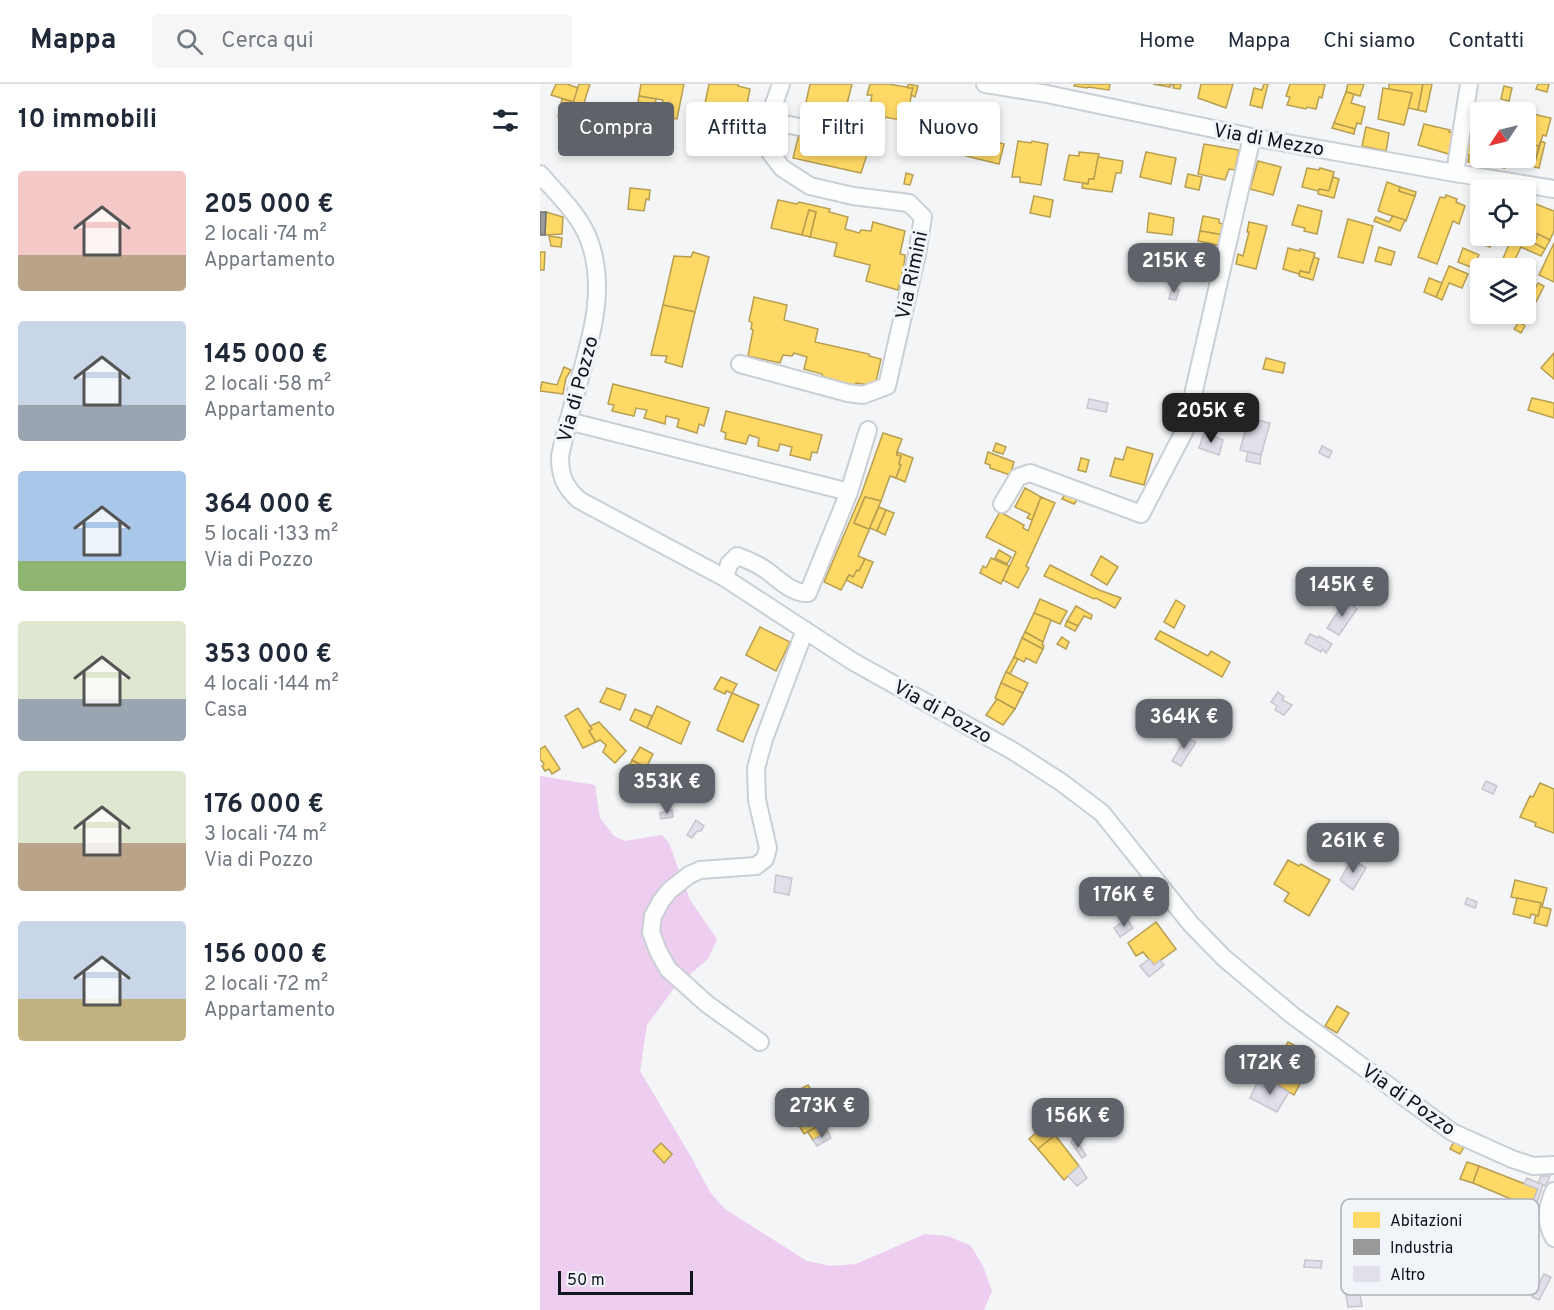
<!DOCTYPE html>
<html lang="it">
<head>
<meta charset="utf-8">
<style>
  body { margin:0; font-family:Overpass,sans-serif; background:#f6f6f7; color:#1f2937; height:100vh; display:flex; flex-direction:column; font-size:22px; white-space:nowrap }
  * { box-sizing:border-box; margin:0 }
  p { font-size:20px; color:#747a83 }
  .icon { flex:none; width:33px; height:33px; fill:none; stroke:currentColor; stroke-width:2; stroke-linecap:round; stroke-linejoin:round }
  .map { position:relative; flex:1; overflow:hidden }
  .sheet { display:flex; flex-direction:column; background:#fff; width:540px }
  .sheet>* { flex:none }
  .top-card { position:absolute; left:18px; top:18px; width:570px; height:54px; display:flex; gap:12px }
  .needle { width:39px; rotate:235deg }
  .tools { position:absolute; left:930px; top:18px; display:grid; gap:12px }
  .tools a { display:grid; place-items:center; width:66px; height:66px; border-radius:6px; background:#fff; box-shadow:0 3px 9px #0003; font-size:30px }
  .scale { position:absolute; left:18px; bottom:15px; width:135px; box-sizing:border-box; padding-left:6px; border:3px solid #0f141d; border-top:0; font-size:16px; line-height:21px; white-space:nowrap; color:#0f141d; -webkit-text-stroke:4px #f1f4f9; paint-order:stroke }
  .price { position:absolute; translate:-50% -51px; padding:0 14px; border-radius:12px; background:#5f6369; color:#fff; font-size:20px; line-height:39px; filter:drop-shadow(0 2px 3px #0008) }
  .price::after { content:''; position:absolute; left:50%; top:36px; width:18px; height:14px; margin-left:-9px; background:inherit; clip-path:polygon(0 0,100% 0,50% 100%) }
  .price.current { background:#222; color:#fff }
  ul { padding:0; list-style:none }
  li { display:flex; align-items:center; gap:18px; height:150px; padding:0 18px }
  li span { display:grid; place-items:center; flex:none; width:168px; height:120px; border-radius:6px; color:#555 }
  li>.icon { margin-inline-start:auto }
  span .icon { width:72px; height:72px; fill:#fffc; stroke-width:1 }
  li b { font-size:26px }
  h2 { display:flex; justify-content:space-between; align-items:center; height:72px; padding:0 18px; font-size:26px }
  .tag { padding:0 21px; border-radius:6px; background:#fff; box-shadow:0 3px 9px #0003; font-size:21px; line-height:54px }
  .tag.current { background:#5f6369; color:#fff }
  header { display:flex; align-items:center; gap:36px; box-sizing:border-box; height:84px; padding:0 30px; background:#fff; border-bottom:2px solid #e0e1e3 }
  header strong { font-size:28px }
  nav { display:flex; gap:33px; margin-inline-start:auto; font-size:21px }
  .search { width:420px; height:54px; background:#f6f6f7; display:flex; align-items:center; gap:15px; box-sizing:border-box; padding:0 21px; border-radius:6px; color:#747a83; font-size:22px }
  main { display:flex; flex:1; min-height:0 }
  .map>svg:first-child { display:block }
</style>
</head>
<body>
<header>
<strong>Mappa</strong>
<div class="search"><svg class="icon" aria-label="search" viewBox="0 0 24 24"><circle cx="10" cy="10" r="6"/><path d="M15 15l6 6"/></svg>Cerca qui</div>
<nav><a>Home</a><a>Mappa</a><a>Chi siamo</a><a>Contatti</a></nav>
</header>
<main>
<section class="sheet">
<h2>10 immobili<svg class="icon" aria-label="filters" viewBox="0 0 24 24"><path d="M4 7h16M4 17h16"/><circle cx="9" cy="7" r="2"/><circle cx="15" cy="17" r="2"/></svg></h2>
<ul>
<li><span style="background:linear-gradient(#f6c9c9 70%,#b9a48a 0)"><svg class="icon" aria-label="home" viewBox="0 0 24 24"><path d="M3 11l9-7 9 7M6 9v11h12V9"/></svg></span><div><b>205 000 €</b><p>2 locali · 74 m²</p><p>Appartamento</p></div></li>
<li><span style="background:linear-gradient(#c9d6e8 70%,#9aa5b1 0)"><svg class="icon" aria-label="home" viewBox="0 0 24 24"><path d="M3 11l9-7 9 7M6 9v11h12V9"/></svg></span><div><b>145 000 €</b><p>2 locali · 58 m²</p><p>Appartamento</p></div></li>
<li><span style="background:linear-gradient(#a9c7e8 75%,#8fb573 0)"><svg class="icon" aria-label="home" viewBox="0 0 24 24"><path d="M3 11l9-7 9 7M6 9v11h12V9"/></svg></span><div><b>364 000 €</b><p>5 locali · 133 m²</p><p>Via di Pozzo</p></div></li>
<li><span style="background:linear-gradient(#dfe7d0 65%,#9aa5b1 0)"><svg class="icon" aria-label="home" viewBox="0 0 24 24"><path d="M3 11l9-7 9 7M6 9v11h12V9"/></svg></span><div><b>353 000 €</b><p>4 locali · 144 m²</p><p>Casa</p></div></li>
<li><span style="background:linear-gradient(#dfe7d0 60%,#b9a48a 0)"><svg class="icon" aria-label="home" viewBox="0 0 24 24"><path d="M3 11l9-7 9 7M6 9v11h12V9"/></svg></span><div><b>176 000 €</b><p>3 locali · 74 m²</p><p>Via di Pozzo</p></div></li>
<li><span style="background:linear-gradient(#c9d6e8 65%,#c2b280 0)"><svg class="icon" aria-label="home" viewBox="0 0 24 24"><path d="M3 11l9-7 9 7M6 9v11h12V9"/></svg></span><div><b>156 000 €</b><p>2 locali · 72 m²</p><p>Appartamento</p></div></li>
</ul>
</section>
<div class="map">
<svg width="1014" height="1226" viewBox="0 0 1014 1226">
  <rect width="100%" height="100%" fill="#f3f5f7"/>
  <path fill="#edcef0" d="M0,692L55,701L60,734L74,752L85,757L122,751L129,759L150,816L177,855L168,875L135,903L107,941L100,987L150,1071L170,1108L185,1125L267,1177L291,1182L316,1180L385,1150L408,1152L431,1162L443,1182L452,1207L444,1226H0Z"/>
  <g fill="#ffd966" stroke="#b79e50" stroke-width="1.5">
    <path d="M16,0H27L38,4L34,18L11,11Z"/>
    <path d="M39,0H50L42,25L38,24L37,27L31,25Z"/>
    <path d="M101,0H144L137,35L121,32L123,16L99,12Z"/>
    <path d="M169,0H198V2L210,5L201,49L187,47V42L177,40V36L166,34L170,20L165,19Z"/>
    <path d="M270,0H312L305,28L266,18Z"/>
    <path d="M330,0H348L373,4L366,37L332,31L333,26H329L332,11H327Z"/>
    <path d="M368,0L378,2L375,13L371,11L373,4H368Z"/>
    <path d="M535,0H570L569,6L548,3L547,4L534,2Z"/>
    <path d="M613,0H641L640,5L633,4L634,1H630V3Z"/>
    <path d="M661,0H693L686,24L658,14Z"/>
    <path d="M724,0H728L722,24L710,21L714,4L722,6Z"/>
    <path d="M750,0H785L782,14L779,13L776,25L767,23L766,25L747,21L750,13L746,12Z"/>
    <path d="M808,0H824L820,12L806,8Z"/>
    <path d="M849,0H883L878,26L868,24L872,9L849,5Z"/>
    <path d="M883,0H892L886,28L878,26Z"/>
    <path d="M998,0H1009L1007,8L996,5Z"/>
    <path d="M964,2L972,4L969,17L961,15Z"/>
    <path d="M843,4L872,9L864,41L838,35Z"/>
    <path d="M806,8L814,10L811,19L825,23L821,40L817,39L815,45L794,39Z"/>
    <path d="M99,12L116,15L115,21L98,18Z"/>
    <path d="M22,15L34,18L29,36L18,33Z"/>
    <path d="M80,23L90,27L87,34L77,30Z"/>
    <path d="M102,27L122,29L121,32L132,33L129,46L100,43Z"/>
    <path d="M980,27L1011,34L1006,52L1003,51L999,62L986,59V28H980Z"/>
    <path d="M48,28L62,31L56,48L43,46Z"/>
    <path d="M375,31L416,39L412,54L370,45Z"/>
    <path d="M939,33L940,34V74H945L944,81L928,78L929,71L926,70L929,58H926L929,45L936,47Z"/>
    <path d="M96,34H101L100,43L112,44L105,66L88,63Z"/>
    <path d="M153,38L164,40L161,50L151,48Z"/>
    <path d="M794,39L815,45L814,50L792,44Z"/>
    <path d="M884,40L910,46L909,48L917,50L912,71L878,61Z"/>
    <path d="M826,43L849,49L846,67L822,62Z"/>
    <path d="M43,46L56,48L53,67L34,61L36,54L41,55Z"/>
    <path d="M259,50L307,62L309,54L330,61L321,89L253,74Z"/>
    <path d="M478,57L491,59L492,57L508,60L501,101L480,98V93H472Z"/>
    <path d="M1001,57L1005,59L999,84L980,79L982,75L995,78Z"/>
    <path d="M457,58L464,60L459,80L426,72L428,60L455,67Z"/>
    <path d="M986,59L999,62L995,78L982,75L980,79L968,76V74H986Z"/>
    <path d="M664,60L699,66L695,86L689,85L685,96L658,90Z"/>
    <path d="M539,68L559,70L554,95H549L548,100L524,96L529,71L539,72Z"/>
    <path d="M606,68L636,74L631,100L600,93Z"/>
    <path d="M558,73L583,77L581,89H576L572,108L542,104L543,99L548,100L549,95H554Z"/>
    <path d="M955,74H966L965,84L954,82Z"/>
    <path d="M718,77L741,83L733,111L710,105Z"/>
    <path d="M767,84L779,86L780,84L794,88L789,107L779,105L778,107L762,103Z"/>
    <path d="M366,89L373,91L370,101L364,100Z"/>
    <path d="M648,90L662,93L659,106L645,103Z"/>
    <path d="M793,93L799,95L794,114L778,110L779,105L789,107Z"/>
    <path d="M847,98L860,103L859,107L875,112L866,137L838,127Z"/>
    <path d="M860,103L876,108L875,112L859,107Z"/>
    <path d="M90,104L110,106L109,116L106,115L104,127L88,125Z"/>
    <path d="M906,111L917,115L916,118L925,122L919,140L913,137L897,180L878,173L900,113L905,114Z"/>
    <path d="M494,112L513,116L510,133L490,129Z"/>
    <path d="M238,116L257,120L259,118L290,125L289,128L308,133L305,145L319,149L321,146L331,147L333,138L365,147L360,170L365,171L364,182L358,206L326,197L330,181L294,172L297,159L270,153L276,128L269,126L262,151L231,144Z"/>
    <path d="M993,119L1014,127V147L1010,156L986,145V136Z"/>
    <path d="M758,121L782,127L777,150L764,147L765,144L752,141Z"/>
    <path d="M940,125V146L939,145L938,148L932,144Z"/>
    <path d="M269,126L276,128L270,153L262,151Z"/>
    <path d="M6,128L23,133L22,150L5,151Z"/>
    <path d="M609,129L634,134L632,151L607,148Z"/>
    <path d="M663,132L679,135V139L686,141L684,151L660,147Z"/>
    <path d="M853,132L865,136L860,147L834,137L836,133L849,138Z"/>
    <path d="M808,135L833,142L823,179L798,173Z"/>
    <path d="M709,138L727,142L716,185L696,180L698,170L703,172L709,148H707Z"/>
    <path d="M660,147L684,151L681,162L658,157Z"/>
    <path d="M940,150V152H958L953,154L950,163L941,160L943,158L938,156Z"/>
    <path d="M998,150L1010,156L1005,165L994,159Z"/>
    <path d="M9,152L22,154L21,163L11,162Z"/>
    <path d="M969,152H974L993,161L994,159L1005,165L1001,172L981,163L971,184H959L970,158L967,157Z"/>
    <path d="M1014,159V198L999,191Z"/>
    <path d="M839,163L855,168L851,181L835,177Z"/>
    <path d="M748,164L760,167V165L775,169L769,189L760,187L759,190L743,185Z"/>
    <path d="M923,164L939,171L933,184L918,178Z"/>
    <path d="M0,168H5L4,186H0Z"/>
    <path d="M153,168L169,173L155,228L123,221L134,172L151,173Z"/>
    <path d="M774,173L779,175L773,196L759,192L760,187L769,189Z"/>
    <path d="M657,178L678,182L675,194L654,190Z"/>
    <path d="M630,182L642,184L641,195L628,193Z"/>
    <path d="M909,182L928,190L922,204L909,199L902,216L896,213Z"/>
    <path d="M889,194L902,199L896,213L884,208Z"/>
    <path d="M998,199L1004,202L996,218L990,215Z"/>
    <path d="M214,213L247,221L244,236L278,245L275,258L329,270V272L341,275L335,302L316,299L314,301L283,293L282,290L264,285L267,273L254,269L252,272L243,271L240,279L208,272L213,246L211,245L212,239L209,237Z"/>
    <path d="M123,221L155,228L142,283L125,278L127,272L111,271Z"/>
    <path d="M979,238L985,242L981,249L974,245Z"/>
    <path d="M1014,269V295L1001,284Z"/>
    <path d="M726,274L745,279L743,289L723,285Z"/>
    <path d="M24,283L31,286L26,294L23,310L0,307L2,298L17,301Z"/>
    <path d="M73,300L169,324L164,342L159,340L157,349L137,343L139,335L126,332L125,340L104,334L107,326L96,324L94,332L72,327L74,321L68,320Z"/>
    <path d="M992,314L1014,319V334L988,326Z"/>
    <path d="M186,327L282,351L277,369L272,368L270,376L250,371L252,363L240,360L238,367L218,362L219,354L209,351L206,360L185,355L186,349L181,347Z"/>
    <path d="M343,349L362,355L357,368V371L361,372L359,380L361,381L356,394L350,392L341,417L325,413L314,439L329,445L339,423L346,426L337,447L330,444L318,472L325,475L319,487L317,486L313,493L309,491L301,506L284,498L321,411Z"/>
    <path d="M456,359L466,363L463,370L453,367Z"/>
    <path d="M587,363L613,370L604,401L570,392L575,374L583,376Z"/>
    <path d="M357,368L373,374L365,398L356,394L361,381L359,380L361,372L357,371Z"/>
    <path d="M448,368L474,378L470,391L450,384V381L445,379Z"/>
    <path d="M541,374L549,376L546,388L538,386Z"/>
    <path d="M485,404L501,413L492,436L487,434L490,430L475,423Z"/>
    <path d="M529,405L540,412L534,420L522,415Z"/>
    <path d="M325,413L341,417L329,445L314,439Z"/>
    <path d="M501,413L515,419L486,482L489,484L478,504L463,496L476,468L446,453L460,428L484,441L483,444L488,447Z"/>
    <path d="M346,426L354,429L345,451L337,447Z"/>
    <path d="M459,466L471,473L467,480L455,474Z"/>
    <path d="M561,472L578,483L567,501L551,491Z"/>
    <path d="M451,474L469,482L461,500L440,489L443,482L446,484Z"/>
    <path d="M325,475L333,478L322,504L306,496L309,491L313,493L317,486L319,487Z"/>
    <path d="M510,481L559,506L581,514L575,524L556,514L554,515L504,492Z"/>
    <path d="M500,515L527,527L520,540L494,529Z"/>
    <path d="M636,516L645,522L634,544L624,538Z"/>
    <path d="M536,522L552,531L551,535L544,532L538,542L527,537Z"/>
    <path d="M494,529L511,536L503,558L485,548Z"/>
    <path d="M527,537L538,542L535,547L525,542Z"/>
    <path d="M220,543L250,558L236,587L206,571Z"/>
    <path d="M620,547L668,572L671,567L690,578L682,593L615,555Z"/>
    <path d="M485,548L503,558L502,561L504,562L503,565L482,554Z"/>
    <path d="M522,553L529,558L526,565L517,560Z"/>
    <path d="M482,554L503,565L496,579L486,574L484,578L474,573Z"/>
    <path d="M474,573L478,575L470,590L466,588Z"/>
    <path d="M466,588L488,599L483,609L461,599Z"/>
    <path d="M181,593L197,600L192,609L186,607L185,610L174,605Z"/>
    <path d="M461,599L483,609L475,625L455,614Z"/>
    <path d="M67,604L86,611L80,626L60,618Z"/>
    <path d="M192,609L219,621L203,658L177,646Z"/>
    <path d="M457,615L475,625L463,641L446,631Z"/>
    <path d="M117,622L150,638L141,660L107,644Z"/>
    <path d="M38,624L52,645L49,647L56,658L43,664L25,632Z"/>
    <path d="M95,625L112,632L107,644L90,636Z"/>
    <path d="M59,638L86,667L75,679L63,668L66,661L60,656L56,658L49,647L52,645L50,642Z"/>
    <path d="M5,662L20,685L12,690L9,685L5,687L2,682L4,680L0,675V665Z"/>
    <path d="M100,663L113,670L106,684L92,676Z"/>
    <path d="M92,676L106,684L100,696L86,688Z"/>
    <path d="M1000,699L1014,705V749L995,742L996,739L980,733L990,712L993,713Z"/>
    <path d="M748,776L759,782L761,780L790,796L769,832L744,817L749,809L734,800Z"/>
    <path d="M975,796L1007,804L1002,823L1011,825L1007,842L994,839L996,831L998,832L1001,819L971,813Z"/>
    <path d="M977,814L1001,819L998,832L991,830L990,834L973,830Z"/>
    <path d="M616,838L636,865L614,881L603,868L596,872L588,859Z"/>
    <path d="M797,922L809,929L797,949L785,942Z"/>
    <path d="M748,958L775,972L754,1011L726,994Z"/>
    <path d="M268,1001L282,1024L277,1027L276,1023L274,1024L272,1022L261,1029L254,1017L246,1022L242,1015Z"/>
    <path d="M254,1017L261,1029L272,1022L274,1024L255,1035L246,1022Z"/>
    <path d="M276,1023L283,1039L264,1050L255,1035Z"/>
    <path d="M283,1039L288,1048L273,1056L268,1048Z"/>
    <path d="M504,1042L513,1053L498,1065L489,1055Z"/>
    <path d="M515,1051L539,1082L524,1096L498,1065Z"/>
    <path d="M916,1054L926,1059L920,1070L910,1065Z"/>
    <path d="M121,1059L132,1070L124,1079L113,1067Z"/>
    <path d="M927,1078L939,1082L933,1099L920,1095Z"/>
    <path d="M939,1082L998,1105L990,1123L933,1099Z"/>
  </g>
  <path fill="#999" stroke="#707174" stroke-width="1.5" d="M0,128H6L5,151H0Z"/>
  <g fill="#e1e0ea" stroke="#c6c6cc" stroke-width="1.5">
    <path d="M632,204L639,206L636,216L629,215Z"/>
    <path d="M549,315L568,319L566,328L547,324Z"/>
    <path d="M709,334L730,339L721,371L700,366Z"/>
    <path d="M664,349L683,356L679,371L659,364Z"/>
    <path d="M782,362L792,367L789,374L779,369Z"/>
    <path d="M708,368L721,371L720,380L706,377Z"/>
    <path d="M806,516L817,525L799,551L787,544Z"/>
    <path d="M770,550L778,554L779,552L792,560L786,569L783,565L781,568L765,559Z"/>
    <path d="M738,608L744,613L742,616L752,621L744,631L735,626L737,622L731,618Z"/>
    <path d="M643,649L651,653V656L656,658L641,682L632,677L644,657L639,656Z"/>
    <path d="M946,697L957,702L953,710L942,705Z"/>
    <path d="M132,726L133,733L121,735L120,729Z"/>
    <path d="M156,736L164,742L161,747H157L152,754L147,751Z"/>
    <path d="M812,775L826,784L813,806L800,796Z"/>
    <path d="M236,791L252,794L249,811L234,808Z"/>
    <path d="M927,814L937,818L935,824L925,820Z"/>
    <path d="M587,835L593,844L580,853L574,844Z"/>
    <path d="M609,875L614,881L620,876L624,881L609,893L600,882Z"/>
    <path d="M730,997L749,1008L737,1028L710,1014L717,999L726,1004Z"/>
    <path d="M288,1048L291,1054L277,1062L273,1056Z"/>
    <path d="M535,1055L546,1071L542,1074L531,1058Z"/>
    <path d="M539,1082L547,1094L537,1102L528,1092Z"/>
    <path d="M1001,1092H1010L1006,1102L998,1099Z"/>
    <path d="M987,1094L1003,1101L992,1133L967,1123L972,1115L990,1123L998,1105L984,1100Z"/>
    <path d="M765,1176L782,1177L781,1184L764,1183Z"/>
    <path d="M1004,1190L1011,1193L999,1216L992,1213Z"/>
    <path d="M820,1210L822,1222L808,1223L806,1211Z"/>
  </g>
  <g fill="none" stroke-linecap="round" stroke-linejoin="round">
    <defs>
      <g id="minor">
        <path d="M445,0L507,10L712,53L915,89L1014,105"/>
        <path d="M228,37L302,51"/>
        <path d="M915,89L929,0"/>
        <path d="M0,90C17,110 40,131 49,156C67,204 51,254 38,301C32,324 25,348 20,372C20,392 24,402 39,416L185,494L312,577L473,667L521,698L562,729L650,839L684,874L752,931L912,1048L972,1075L993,1082L1014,1081"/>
        <path d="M200,280L308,309L323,311L347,302L377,170L383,133L369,119L313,112L270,102L242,84L229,67L228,37L241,0"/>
        <path d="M28,337L309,408"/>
        <path d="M462,420L478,393L490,389L601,430L645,346L712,53"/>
        <path d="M185,494L189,480L197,472C206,475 215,479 223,484C237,493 251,510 268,509L309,408L328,346"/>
        <path d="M220,958L167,920L128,885L118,867L111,848L113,832L121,817L130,806L149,791L160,786L216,782L225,775L228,764L217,716L216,684L224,655L265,546"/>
        <path d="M1014,1107C1007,1122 1005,1139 1014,1154"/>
      </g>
    </defs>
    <use href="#minor" stroke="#cbcfd5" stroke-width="20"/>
    <use href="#minor" stroke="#fdfefe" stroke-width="16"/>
  </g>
  <g text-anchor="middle" stroke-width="6" stroke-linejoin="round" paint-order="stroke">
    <g font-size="20" fill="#0f141d" stroke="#f1f4f9">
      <text transform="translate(729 55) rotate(10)" y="7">Via di Mezzo</text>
      <text transform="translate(371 191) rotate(-78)" y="7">Via Rimini</text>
      <text transform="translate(37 305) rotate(-75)" y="7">Via di Pozzo</text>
      <text transform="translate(403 627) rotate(29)" y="7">Via di Pozzo</text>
      <text transform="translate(869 1015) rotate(35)" y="7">Via di Pozzo</text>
    </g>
  </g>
  <rect x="801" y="1115" width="198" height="96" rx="9" fill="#f1f4f9" stroke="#adb1b7" stroke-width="1.5"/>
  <rect x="813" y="1128" width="27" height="16" fill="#ffd966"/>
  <rect x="813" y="1155" width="27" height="16" fill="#999"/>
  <rect x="813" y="1182" width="27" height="16" fill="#e1e0ea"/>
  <g font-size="16" fill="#0f141d">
    <text x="850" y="1142">Abitazioni</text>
    <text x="850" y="1169">Industria</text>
    <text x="850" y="1196">Altro</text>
  </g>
</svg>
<div class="tools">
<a><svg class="needle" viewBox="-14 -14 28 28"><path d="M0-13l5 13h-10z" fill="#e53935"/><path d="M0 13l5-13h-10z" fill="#747a83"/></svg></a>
<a><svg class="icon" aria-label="locate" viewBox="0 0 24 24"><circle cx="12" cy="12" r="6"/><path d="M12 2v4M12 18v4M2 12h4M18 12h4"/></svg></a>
<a><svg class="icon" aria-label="layers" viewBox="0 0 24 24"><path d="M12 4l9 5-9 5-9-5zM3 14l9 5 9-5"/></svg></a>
</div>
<div class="scale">50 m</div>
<b class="price" style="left:634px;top:210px">215K €</b>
<b class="price current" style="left:671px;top:360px">205K €</b>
<b class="price" style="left:802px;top:534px">145K €</b>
<b class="price" style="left:644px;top:666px">364K €</b>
<b class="price" style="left:127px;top:731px">353K €</b>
<b class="price" style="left:813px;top:790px">261K €</b>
<b class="price" style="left:584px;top:844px">176K €</b>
<b class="price" style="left:730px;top:1012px">172K €</b>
<b class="price" style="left:282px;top:1055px">273K €</b>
<b class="price" style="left:538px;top:1065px">156K €</b>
<div class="top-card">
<a class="tag current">Compra</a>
<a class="tag">Affitta</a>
<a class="tag">Filtri</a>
<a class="tag">Nuovo</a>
</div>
</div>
</main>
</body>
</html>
